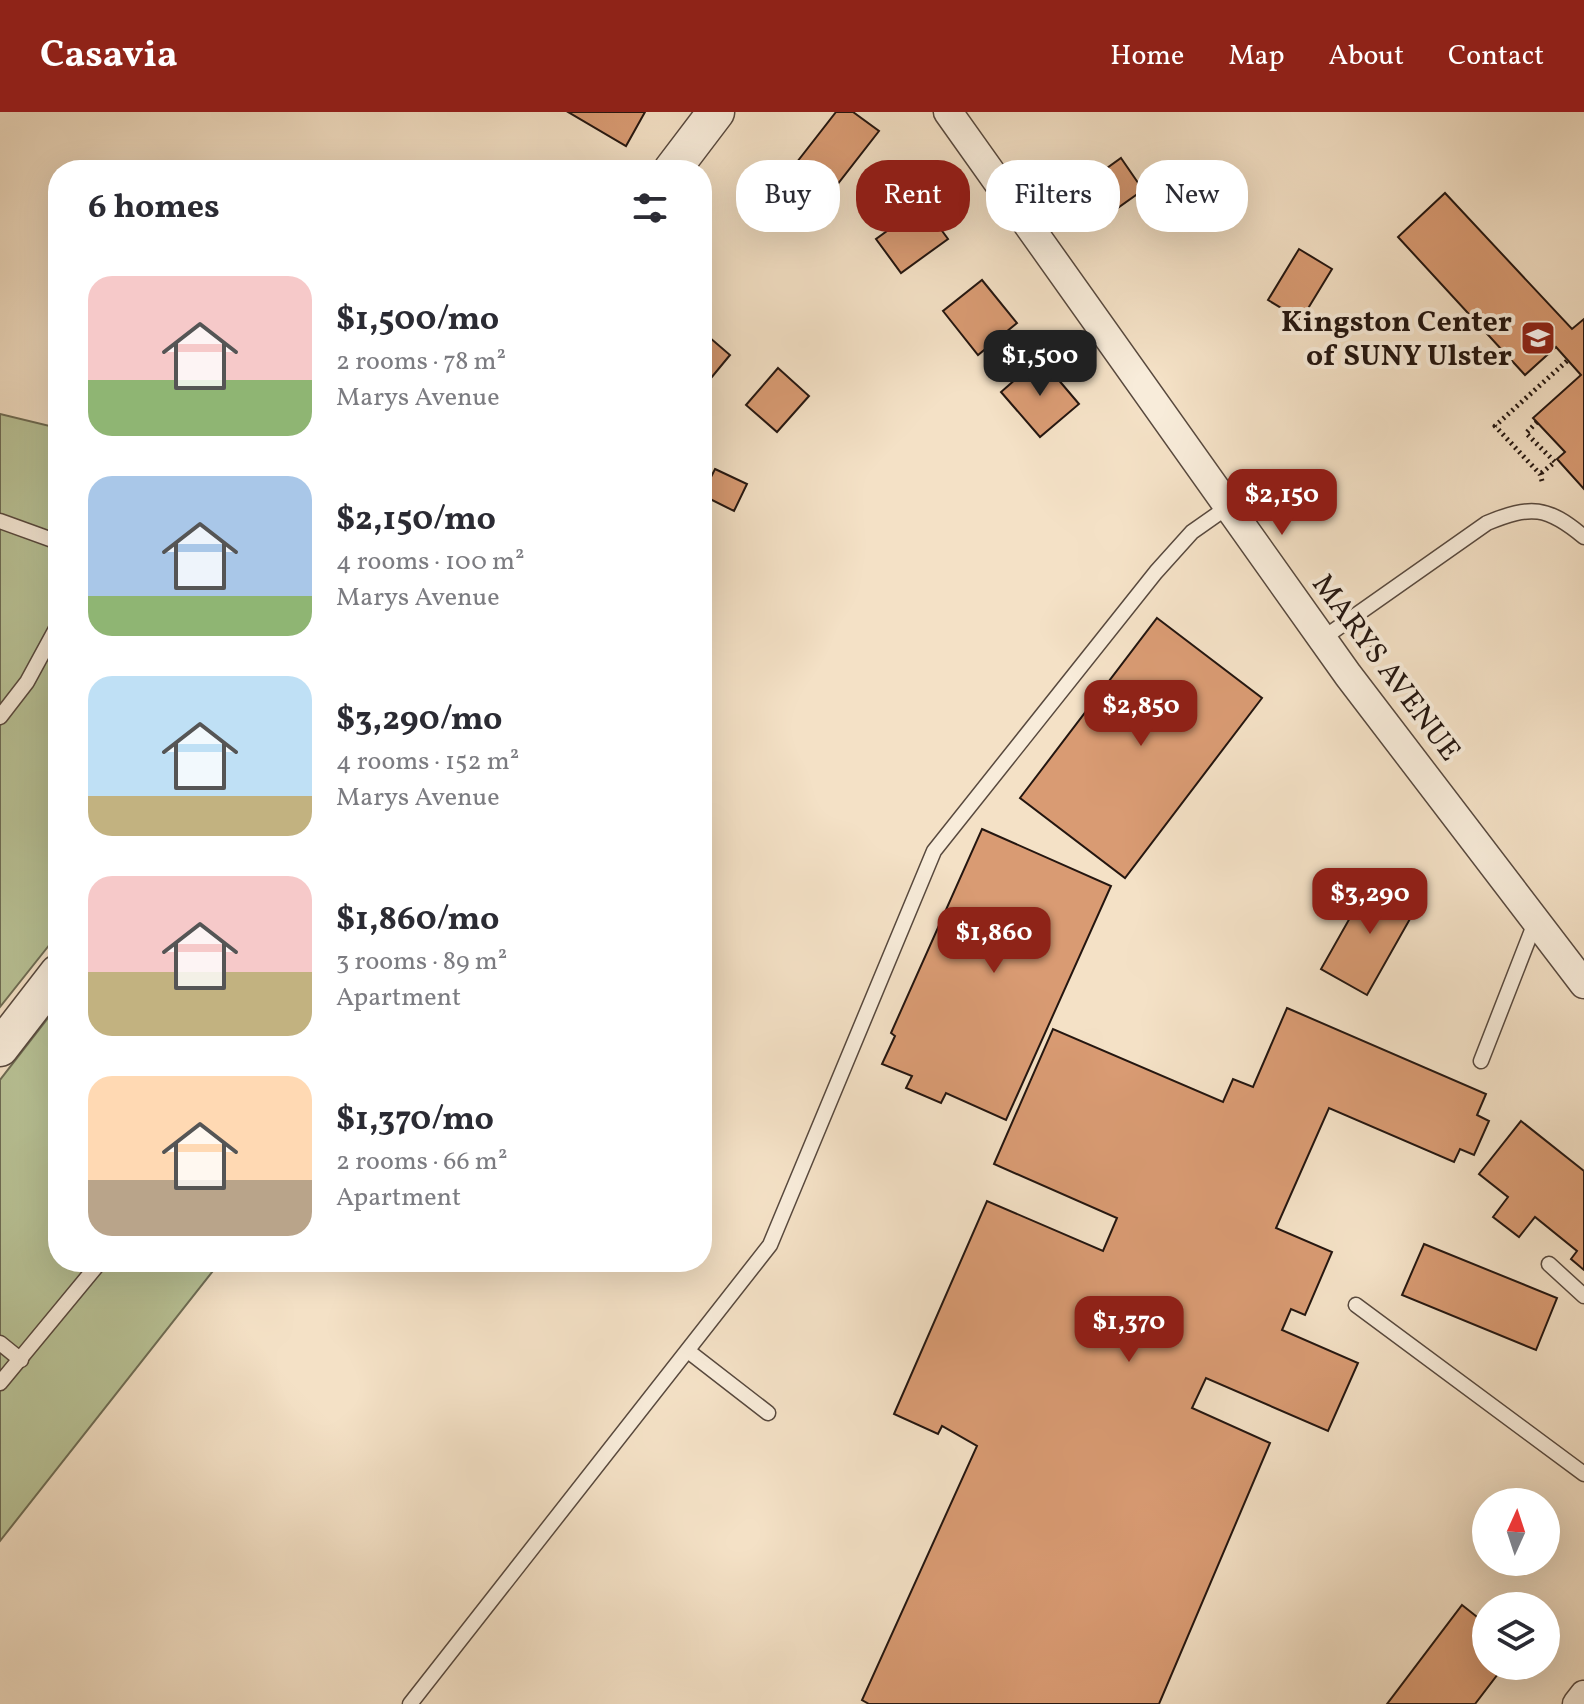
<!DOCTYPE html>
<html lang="en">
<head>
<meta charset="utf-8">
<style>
  body { margin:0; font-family:Vollkorn,serif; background:#f2f2f3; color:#2b2b33; height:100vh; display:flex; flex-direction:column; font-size:30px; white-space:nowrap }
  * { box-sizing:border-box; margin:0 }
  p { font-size:26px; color:#7c7c81 }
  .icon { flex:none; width:44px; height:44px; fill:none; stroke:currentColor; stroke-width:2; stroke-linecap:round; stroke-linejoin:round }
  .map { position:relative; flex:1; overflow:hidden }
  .panel { position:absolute; left:48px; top:48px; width:664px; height:1112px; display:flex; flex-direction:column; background:#fff; border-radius:32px; box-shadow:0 8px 32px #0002 }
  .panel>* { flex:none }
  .hud { position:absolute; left:736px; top:48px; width:728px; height:72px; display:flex; gap:16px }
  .needle { width:52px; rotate:3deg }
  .tools { position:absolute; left:1472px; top:1376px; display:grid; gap:16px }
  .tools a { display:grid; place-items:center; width:88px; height:88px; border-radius:50%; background:#fff; box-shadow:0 8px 32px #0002; font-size:40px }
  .price { position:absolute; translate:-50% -68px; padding:0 18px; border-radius:16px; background:#8f2418; color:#fff; font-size:26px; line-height:52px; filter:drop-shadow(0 2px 4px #0008) }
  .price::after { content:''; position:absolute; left:50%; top:48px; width:24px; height:18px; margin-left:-12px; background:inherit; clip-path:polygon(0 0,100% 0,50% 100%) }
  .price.active { background:#222; color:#fff }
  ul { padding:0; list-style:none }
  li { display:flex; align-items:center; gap:24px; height:200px; padding:0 40px }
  li span { display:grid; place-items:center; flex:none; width:224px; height:160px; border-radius:24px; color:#555 }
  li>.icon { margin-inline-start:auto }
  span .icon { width:96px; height:96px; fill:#fffc; stroke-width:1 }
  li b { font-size:34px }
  h2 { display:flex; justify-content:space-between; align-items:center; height:96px; padding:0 40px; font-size:34px }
  .pill { padding:0 28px; border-radius:32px; background:#fff; box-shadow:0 8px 32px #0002; font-size:28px; line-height:72px }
  .pill.active { background:#8f2418; color:#fff }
  header { display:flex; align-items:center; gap:48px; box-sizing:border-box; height:112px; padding:0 40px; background:#8f2418; color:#fff }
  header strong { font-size:38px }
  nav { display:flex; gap:44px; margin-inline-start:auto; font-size:28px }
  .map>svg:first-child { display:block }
</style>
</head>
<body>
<header>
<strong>Casavia</strong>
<nav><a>Home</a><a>Map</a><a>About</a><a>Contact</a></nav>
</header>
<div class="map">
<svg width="1584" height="1592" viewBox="0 0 1584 1592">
  <rect width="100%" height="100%" fill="#f4e1c6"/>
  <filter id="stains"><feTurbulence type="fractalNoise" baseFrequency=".0025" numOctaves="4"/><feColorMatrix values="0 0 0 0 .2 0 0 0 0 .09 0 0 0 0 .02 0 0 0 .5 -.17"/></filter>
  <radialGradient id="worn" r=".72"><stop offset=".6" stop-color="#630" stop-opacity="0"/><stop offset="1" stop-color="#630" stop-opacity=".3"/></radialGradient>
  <g fill="#b9c397" stroke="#6e6c54" stroke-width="2">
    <path d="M0,302L58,316V822L0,895Z"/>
    <path d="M58,893V1150H220L0,1429V968Z"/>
  </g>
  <g fill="#d99b73" stroke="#241610" stroke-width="2">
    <path d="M568,0H645L626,34Z"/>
    <path d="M836,0H853L879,19L833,78L797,50Z"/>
    <path d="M1121,46L1143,78L1112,100L1089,69Z"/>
    <path d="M1445,81L1572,217L1584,207V377L1557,347L1565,340L1533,306L1581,263L1556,235L1525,263L1398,125Z"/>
    <path d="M923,93L948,127L901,161L876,127Z"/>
    <path d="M1299,137L1332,157L1301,208L1268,188Z"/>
    <path d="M982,168L1017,211L978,243L943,199Z"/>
    <path d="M702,219L730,243L702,277Z"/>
    <path d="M1040,246L1079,292L1040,325L1001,280Z"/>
    <path d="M778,256L809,284L777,320L746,293Z"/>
    <path d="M715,357L747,372L734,399L702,383Z"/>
    <path d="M1157,506L1262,586L1125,766L1020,686Z"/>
    <path d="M982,717L1111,774L1006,1008L946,981L941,991L906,976L912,964L882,952L895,924L891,921Z"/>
    <path d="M1373,765L1419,791L1367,883L1321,857Z"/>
    <path d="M1287,896L1486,982L1477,1003L1489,1009L1474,1043L1460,1037L1454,1050L1329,996L1276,1116L1332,1140L1305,1203L1291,1197L1282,1218L1358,1251L1328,1319L1206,1266L1192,1296L1270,1331L1159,1592H869L862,1588L977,1334L942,1314L938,1322L894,1302L987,1089L1103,1139L1117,1106L994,1052L1053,917L1223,990L1233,967L1253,975Z"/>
    <path d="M1521,1009L1584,1059V1158L1571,1147L1577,1139L1535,1105L1519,1125L1493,1105L1508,1085L1479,1062Z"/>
    <path d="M1424,1132L1557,1186L1536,1238L1402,1183Z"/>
    <path d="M1462,1493L1486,1512V1554H1504L1475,1592H1387Z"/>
  </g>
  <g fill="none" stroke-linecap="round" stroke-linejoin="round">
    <defs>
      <g id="service">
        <path d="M0,409L58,430"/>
        <path d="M1322,527L1487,411C1531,393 1547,394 1584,425"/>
        <path d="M0,605L27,570L58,513"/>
        <path d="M1481,949L1536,808"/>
        <path d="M1549,1152L1584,1184"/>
        <path d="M1356,1193L1584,1362"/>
        <path d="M0,1231L21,1248"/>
        <path d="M688,1239L768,1301"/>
        <path d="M0,1271L100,1150"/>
        <path d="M410,1592L770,1133L934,739L1156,460L1192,420L1229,394"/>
      </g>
      <g id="minor">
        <path d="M948,0L1348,563L1584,872"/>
        <path d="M1577,1592L1584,1583"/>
      </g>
      <g id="tertiary">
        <path d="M672,58L716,0"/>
        <path d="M0,936L58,861"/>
      </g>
    </defs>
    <use href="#service" stroke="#58493e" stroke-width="17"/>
    <use href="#minor" stroke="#58493e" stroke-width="31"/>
    <use href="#tertiary" stroke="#58493e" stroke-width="39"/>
    <g stroke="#241610" stroke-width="5" stroke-dasharray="2 4" stroke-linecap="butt">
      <path d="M1537,310L1526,321L1555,350L1540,362"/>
      <path d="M1542,369L1540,362L1495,314L1568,248"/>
      <path d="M1366,523L1376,543"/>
    </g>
    <use href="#service" stroke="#f8ecda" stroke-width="14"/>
    <use href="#minor" stroke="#f8ecda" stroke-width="28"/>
    <use href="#tertiary" stroke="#f8ecda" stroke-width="36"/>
  </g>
  <defs>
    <symbol id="university-square" viewBox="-11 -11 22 22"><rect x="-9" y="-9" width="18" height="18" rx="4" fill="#8f2418" stroke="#f8ecda"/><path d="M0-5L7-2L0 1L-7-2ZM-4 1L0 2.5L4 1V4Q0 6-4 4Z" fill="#fff"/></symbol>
  </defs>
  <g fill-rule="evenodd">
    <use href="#university-square" x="1518" y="206" width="40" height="40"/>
  </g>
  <g text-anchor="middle" stroke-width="8" stroke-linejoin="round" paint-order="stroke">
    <g font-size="30" font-weight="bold" fill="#241610" stroke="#f8ecda" text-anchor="end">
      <text x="1512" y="219">Kingston Center<tspan x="1512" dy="34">of SUNY Ulster</tspan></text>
    </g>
    <g font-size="30" fill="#241610" stroke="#f8ecda">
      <text transform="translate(1387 555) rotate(53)" y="10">MARYS AVENUE</text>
    </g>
  </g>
  <rect width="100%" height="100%" filter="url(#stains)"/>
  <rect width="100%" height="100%" fill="url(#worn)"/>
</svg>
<div class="tools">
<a><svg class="needle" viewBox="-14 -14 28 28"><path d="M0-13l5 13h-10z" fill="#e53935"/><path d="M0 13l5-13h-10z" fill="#7c7c81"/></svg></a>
<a><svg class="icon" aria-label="layers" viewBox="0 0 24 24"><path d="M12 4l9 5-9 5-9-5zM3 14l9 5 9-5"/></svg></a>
</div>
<b class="price active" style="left:1040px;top:286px">$1,500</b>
<b class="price" style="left:1282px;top:425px">$2,150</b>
<b class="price" style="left:1141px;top:636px">$2,850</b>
<b class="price" style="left:1370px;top:824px">$3,290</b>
<b class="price" style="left:994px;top:863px">$1,860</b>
<b class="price" style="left:1129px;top:1252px">$1,370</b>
<div class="hud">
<a class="pill">Buy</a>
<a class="pill active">Rent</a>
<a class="pill">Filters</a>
<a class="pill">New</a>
</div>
<section class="panel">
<h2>6 homes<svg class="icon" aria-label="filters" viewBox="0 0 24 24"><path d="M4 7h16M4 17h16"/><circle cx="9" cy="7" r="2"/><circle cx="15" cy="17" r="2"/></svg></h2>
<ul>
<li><span style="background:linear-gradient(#f6c9c9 65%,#8fb573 0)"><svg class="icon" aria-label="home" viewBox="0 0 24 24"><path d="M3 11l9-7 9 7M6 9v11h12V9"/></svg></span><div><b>$1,500/mo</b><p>2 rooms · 78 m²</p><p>Marys Avenue</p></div></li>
<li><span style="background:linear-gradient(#a9c7e8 75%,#8fb573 0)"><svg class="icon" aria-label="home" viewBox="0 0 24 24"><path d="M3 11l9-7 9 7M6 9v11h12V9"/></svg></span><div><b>$2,150/mo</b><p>4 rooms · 100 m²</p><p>Marys Avenue</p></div></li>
<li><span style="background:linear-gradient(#bfe0f5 75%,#c2b280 0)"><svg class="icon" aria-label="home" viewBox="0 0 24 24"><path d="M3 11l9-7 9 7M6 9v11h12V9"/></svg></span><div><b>$3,290/mo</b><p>4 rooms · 152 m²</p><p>Marys Avenue</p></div></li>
<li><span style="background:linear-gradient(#f6c9c9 60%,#c2b280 0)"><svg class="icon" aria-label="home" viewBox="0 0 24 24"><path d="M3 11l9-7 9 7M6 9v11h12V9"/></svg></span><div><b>$1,860/mo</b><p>3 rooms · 89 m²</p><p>Apartment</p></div></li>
<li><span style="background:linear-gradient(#ffd9b3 65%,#b9a48a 0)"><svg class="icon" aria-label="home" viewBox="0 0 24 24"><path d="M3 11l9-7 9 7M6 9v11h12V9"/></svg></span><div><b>$1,370/mo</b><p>2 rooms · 66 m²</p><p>Apartment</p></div></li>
</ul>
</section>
</div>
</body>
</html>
